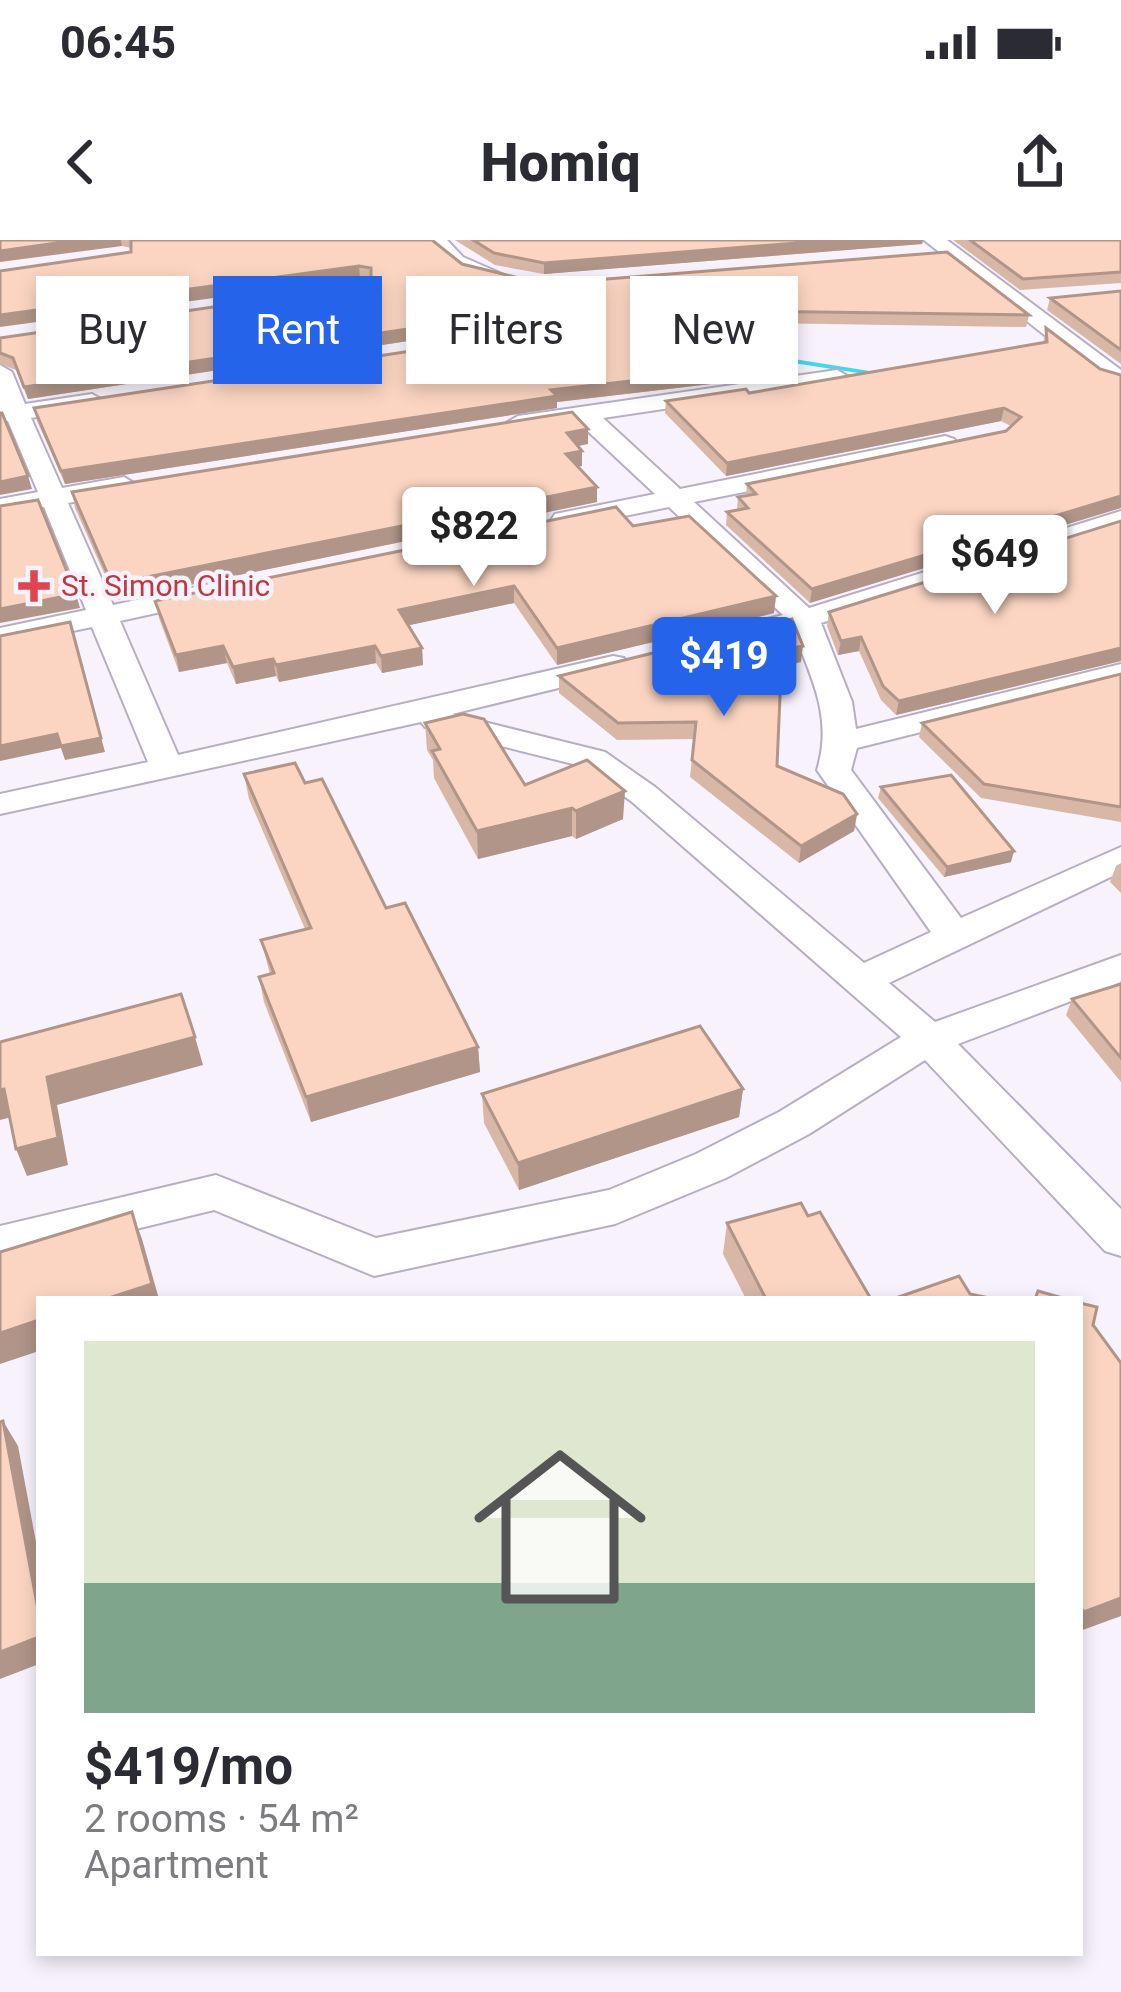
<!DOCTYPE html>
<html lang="en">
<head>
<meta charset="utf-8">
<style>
  body { margin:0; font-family:Roboto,sans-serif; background:#f2f2f3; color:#2b2b33; height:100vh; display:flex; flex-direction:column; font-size:45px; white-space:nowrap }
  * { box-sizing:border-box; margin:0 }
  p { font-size:39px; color:#7c7c81 }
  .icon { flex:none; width:66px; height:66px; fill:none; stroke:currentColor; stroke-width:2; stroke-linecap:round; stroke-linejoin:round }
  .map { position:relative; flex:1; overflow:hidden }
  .sheet { position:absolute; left:36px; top:1056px; width:1047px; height:660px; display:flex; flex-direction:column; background:#fff; border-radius:0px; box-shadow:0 6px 18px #0003 }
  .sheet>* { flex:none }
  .guide { position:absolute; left:36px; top:36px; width:1050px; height:108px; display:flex; gap:24px }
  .price { position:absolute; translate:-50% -102px; padding:0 27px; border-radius:12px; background:#fff; color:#222; font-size:39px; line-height:78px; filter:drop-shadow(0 3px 6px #0008) }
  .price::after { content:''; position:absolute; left:50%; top:72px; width:36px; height:27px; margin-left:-18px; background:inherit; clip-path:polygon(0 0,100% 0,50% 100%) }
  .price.active { background:#2563eb; color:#fff }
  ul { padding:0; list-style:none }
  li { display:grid; align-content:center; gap:24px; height:636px; padding:0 48px }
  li+li { border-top:3px solid #e1e1e2 }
  li span { display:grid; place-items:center; height:372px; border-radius:0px; color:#555 }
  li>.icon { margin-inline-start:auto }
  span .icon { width:216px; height:216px; fill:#fffc; stroke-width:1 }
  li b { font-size:51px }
  .tag { padding:0 42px; border-radius:0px; background:#fff; box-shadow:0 6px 18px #0003; font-size:42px; line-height:108px }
  .tag.active { background:#2563eb; color:#fff }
  .status { display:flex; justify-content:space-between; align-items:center; height:84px; padding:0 60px; background:#fff; direction:ltr }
  .status svg { height:33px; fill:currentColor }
  header { display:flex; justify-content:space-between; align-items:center; height:156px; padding:0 48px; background:#fff; font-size:54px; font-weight:800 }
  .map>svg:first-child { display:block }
</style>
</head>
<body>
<div class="status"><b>06:45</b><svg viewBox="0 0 49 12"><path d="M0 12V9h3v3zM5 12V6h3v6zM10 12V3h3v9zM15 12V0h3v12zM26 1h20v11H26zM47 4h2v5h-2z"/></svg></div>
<header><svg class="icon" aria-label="back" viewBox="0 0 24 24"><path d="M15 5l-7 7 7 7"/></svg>Homiq<svg class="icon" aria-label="share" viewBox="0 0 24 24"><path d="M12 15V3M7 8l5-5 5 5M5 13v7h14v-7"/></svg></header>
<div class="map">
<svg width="1121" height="1752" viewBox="0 0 1121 1752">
  <rect width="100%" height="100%" fill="#f7f2fc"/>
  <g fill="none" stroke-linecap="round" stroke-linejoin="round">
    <g fill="#43d8ef" fill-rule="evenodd">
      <path d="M326,37L392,38L396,40L392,42L323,41Z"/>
      <path d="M688,98L723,108L895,135L891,138L722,112L688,102Z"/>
    </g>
    <defs>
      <g id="street">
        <path d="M426,0H447L463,17L511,38L500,44L449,25Z"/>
        <path d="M924,0H947L1121,130V146L1099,138Z"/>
        <path d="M0,125L12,132L25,164L92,154L104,161L92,168L31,178L62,248L124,237L137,245L133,251L68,263L113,365L210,344L224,353L220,359L120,381L178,515L613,416L624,418L628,425L624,432L452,474L605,512L655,547L864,723L931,692L817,530C833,478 812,439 793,390L738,404L727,401L723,395L727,389L783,375L669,267L565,288L555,286L551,280L555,274L655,254L578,182L518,190L506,183L518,176L837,130L849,137L845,142L603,178L680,249L945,196L954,199L958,204L945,212L694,262L809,368L1121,271V288L821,383L852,462L856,489L1121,424V442L857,508L851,530L961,678L1121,607V632L889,743L935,782L1121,715V742L958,804L1121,969V1016L1105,1011L925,820L809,894L726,938L615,984L374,1036L214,970L0,1022V986L216,935L376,998L609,950L696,914L779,872L901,797L631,561L581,526L425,487L421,482L0,574V554L148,522L92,387L0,406V388L86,370L44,267L0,275V259L38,252L8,181L0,182Z"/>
      </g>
    </defs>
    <use href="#street" stroke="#b8aec4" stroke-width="4"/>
    <use href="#street" fill="#fff" fill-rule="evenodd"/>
  </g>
  <g fill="#d8b7a7">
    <path d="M0,0H432L462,24L544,44L1029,75L1026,87L687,82L729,130L728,142L557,162V168L65,244L37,181L34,168L504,97L553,83L542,76L500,87L28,159L16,130L0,124V98L371,44V40L131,12V8L122,6Z"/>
    <path d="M455,0H923L922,4L544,34L495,25Z"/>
    <path d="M953,0H1121V43L1020,50Z"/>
    <path d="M1121,51V124L1047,70L1050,58Z"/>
    <path d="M1046,88L1100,129L810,363L726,285L727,272L737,270L738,257L746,256L747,244L1006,191L1011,186L1001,181L726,236L665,173L666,161L749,153L1043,103Z"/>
    <path d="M588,204L578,206L582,226H578L597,262L116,360L75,268L72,252Z"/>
    <path d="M1121,281V421L896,475L881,460L859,411L838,415L827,386L829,372Z"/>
    <path d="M633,286L776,356L774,373L557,425L514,363L408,385L422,408L423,425L382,433L376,423L279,442L276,436L236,444L227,423L179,432L159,378L155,361Z"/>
    <path d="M801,422L782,426L777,526L857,574L854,591L799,623L690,537L694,499L617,500L559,453V436Z"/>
    <path d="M1121,434V582L981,558L919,497L922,483Z"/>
    <path d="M425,483L525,545L623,579L576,599L572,596L478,619L434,538L433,520L427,510Z"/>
    <path d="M244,534L305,543L478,807L480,832L311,882L264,762L259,737L270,734L261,700L305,689L249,559Z"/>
    <path d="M881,547L1011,622L944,637L878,558Z"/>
    <path d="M1121,623V653L1110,642L1116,626Z"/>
    <path d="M1121,740V842L1066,775L1072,759L1119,745Z"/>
    <path d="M743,849L739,877L519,950L484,883L482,854Z"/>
    <path d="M808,976L871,1059H746L723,1014L727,983Z"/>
  </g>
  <g fill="#b09588">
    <path d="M78,0H121L122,6L0,22V11Z"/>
    <path d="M835,0H923L922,4L544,34V23Z"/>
    <path d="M359,26L360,38L0,87V75Z"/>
    <path d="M542,64V76L500,87L28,159L24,147Z"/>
    <path d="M729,130L728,142L557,162V168L65,244L61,231L551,150Z"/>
    <path d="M1004,168L1001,181L726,236L727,223Z"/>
    <path d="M588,189V204L567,208V193Z"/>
    <path d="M582,211V226L566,228V214Z"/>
    <path d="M28,236L32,249L0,255V242Z"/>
    <path d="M597,247V262L116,360L112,344Z"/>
    <path d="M1121,256V268L810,363L812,349Z"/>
    <path d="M514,346V363L401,387L399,370Z"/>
    <path d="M76,354L80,368L0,383V369Z"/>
    <path d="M776,356L774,373L557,425V408Z"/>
    <path d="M70,382L105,512L65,520L61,508L0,521V506Z"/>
    <path d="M861,397L859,411L838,415L841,401Z"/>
    <path d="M223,406L227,423L179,432L176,415Z"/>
    <path d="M375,406L376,423L279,442L276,425Z"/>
    <path d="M803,406L801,422L780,427L782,410Z"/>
    <path d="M422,408L423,425L382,433L381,416Z"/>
    <path d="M1121,408V421L896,475L899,461Z"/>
    <path d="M273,419L276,436L236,444L233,427Z"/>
    <path d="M625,551L623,579L576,599V571Z"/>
    <path d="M572,568V596L478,619L477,591Z"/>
    <path d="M857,574L854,591L799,623L801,606Z"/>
    <path d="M1014,611L1011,622L944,637L947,627Z"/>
    <path d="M195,797L203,825L57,865L68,925L27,936L16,909L47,837Z"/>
    <path d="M478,807L480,832L311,882L306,857Z"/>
    <path d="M4,849L16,876L0,880V850Z"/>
    <path d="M743,849L739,877L519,950L518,923Z"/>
    <path d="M132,972L142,999L159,1059H106Z"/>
    <path d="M39,1080V1111L0,1124V1093Z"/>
    <path d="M3,1181L18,1206L39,1318V1375Z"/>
    <path d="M1121,1358V1376L1080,1391V1378L1084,1372Z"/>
    <path d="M39,1397V1424L0,1439V1412Z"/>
  </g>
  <g fill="#fbd5c2" stroke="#b09588" stroke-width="3">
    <path d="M0,0H78L0,11Z"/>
    <path d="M131,0H432L462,24L544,44L947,12L1029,75L677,70L729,130L551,150L557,156L61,231L34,168L504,97L552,84L558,74L542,64L500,75L24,147L13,118L0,113V98L371,44V28L359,26L0,75V31L131,12Z"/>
    <path d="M473,0H835L544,23L494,13Z"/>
    <path d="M970,0H1121V32L1023,39Z"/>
    <path d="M1121,51V110L1050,58Z"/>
    <path d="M1046,88L1100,129L1121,135V256L812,349L727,272L748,268L738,257L756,254L747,244L1006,191L1021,177L1004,168L727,223L666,161L746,149L749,153L1047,102Z"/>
    <path d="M572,172L588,189L567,193L582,211L566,214L597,247L112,344L72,252Z"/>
    <path d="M0,173H2L28,236L0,242Z"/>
    <path d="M38,260L76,354L0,369V266Z"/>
    <path d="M616,267L633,286L689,276L776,356L557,408L514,346L399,370L422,408L381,416L375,406L276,425L273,419L233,427L223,406L176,415L155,361Z"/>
    <path d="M1121,281V408L899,461L883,446L861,397L841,401L829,372Z"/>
    <path d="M792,379L803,406L782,410L777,526L843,554L857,574L801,606L692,520L696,482L618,483L559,436Z"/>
    <path d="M70,382L101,498L61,506L57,494L0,506V396Z"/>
    <path d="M1121,434V567L984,544L922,483Z"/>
    <path d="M463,474L484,479L525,545L587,520L625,551L576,571L572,568L477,591L432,511L440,509L425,483Z"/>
    <path d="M295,523L305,543L322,539L386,668L405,663L478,807L306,857L259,737L274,733L261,700L311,688L244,534Z"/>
    <path d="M951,535L1014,611L947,627L881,547Z"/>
    <path d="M1121,744V818L1072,759Z"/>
    <path d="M181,754L195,797L47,837L58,898L16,909L4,849L0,850V802Z"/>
    <path d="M700,786L743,849L518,923L482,854Z"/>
    <path d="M801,963L808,976L820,972L871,1059H766L727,983Z"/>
    <path d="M132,972L152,1044L106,1059H39V1080L0,1093V1012Z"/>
    <path d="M959,1036L970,1054L994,1059H893Z"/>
    <path d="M1038,1051L1066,1059H1035Z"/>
    <path d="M1080,1063L1097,1067L1093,1085L1121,1123V1358L1084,1372L1080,1367Z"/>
    <path d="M3,1181L39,1375V1397L0,1412V1182Z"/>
  </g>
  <path fill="#e0444e" stroke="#f7f2fc" stroke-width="4.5" d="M28 328h12v12h12v12h-12v12h-12v-12h-12v-12h12z"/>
  <g text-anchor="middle" stroke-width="9" stroke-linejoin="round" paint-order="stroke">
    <g font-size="30" fill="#be3a42" stroke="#f7f2fc" text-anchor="start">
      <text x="61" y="356">St. Simon Clinic</text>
    </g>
  </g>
</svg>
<b class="price" style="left:474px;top:349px">$822</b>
<b class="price" style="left:995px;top:377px">$649</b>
<b class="price active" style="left:724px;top:479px">$419</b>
<div class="guide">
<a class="tag">Buy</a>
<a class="tag active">Rent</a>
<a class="tag">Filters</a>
<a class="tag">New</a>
</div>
<section class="sheet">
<ul>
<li><span style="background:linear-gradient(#dfe7d0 65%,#7fa58c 0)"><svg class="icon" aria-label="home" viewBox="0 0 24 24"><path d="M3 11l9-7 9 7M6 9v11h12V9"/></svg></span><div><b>$419/mo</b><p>2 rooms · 54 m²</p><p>Apartment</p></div></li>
</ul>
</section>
</div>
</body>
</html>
